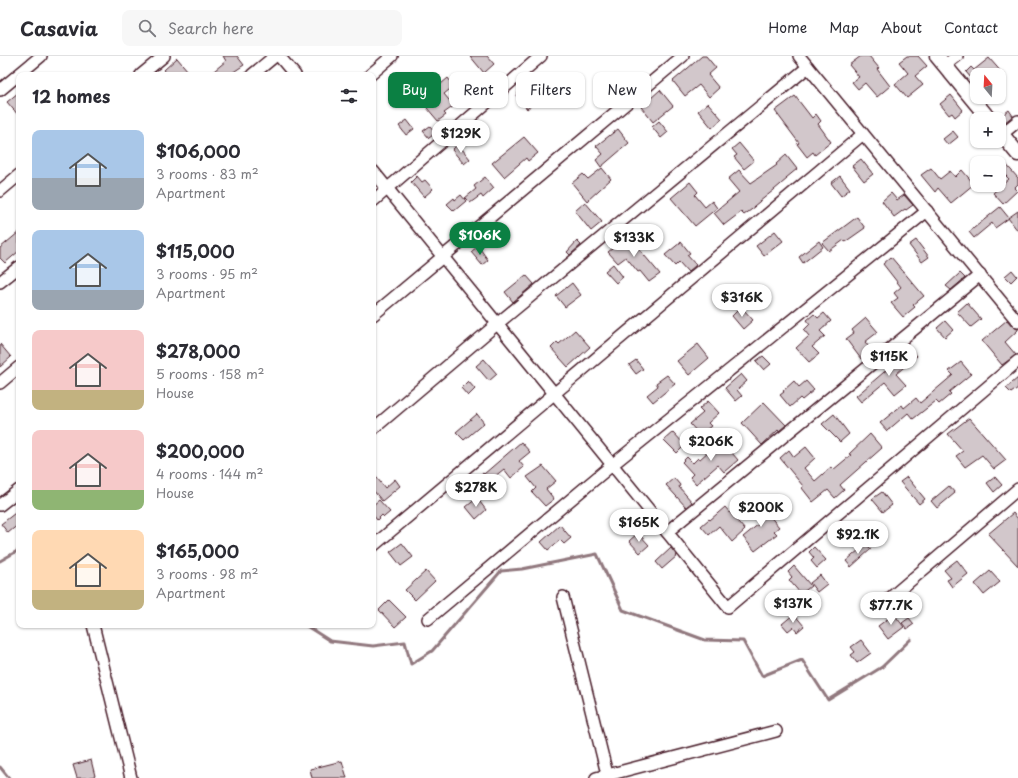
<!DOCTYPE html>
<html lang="en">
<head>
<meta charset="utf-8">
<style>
  body { margin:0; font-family:"Playpen Sans",sans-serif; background:#f7f7f7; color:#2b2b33; height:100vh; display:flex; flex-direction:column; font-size:15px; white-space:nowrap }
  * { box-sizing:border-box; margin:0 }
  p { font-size:13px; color:#7c7c81 }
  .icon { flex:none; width:22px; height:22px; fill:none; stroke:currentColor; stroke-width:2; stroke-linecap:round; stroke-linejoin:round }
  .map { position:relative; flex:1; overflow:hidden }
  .details { position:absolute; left:16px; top:16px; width:360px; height:556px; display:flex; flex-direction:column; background:#fff; border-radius:8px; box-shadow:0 1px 3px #0004 }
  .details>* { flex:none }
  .banner { position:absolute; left:388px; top:16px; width:380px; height:36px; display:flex; gap:8px }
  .needle { width:26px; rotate:342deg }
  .tools { position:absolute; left:970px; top:12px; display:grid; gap:8px }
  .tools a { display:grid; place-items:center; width:36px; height:36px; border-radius:8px; background:#fff; box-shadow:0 1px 3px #0004; font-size:20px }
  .price { position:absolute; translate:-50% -34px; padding:0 9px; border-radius:14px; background:#fff; color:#222; font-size:13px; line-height:26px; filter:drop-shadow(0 1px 2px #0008) }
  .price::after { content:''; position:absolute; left:50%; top:24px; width:12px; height:9px; margin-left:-6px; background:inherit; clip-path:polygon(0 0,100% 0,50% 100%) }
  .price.on { background:#0b8043; color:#fff }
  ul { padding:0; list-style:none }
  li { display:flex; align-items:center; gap:12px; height:100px; padding:0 16px }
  li span { display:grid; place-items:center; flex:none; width:112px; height:80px; border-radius:8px; color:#555 }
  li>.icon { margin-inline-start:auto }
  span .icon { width:48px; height:48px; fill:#fffc; stroke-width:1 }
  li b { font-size:17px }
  h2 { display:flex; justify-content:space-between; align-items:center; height:48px; padding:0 16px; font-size:17px }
  .tag { padding:0 14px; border-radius:8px; background:#fff; box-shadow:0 1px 3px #0004; font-size:14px; line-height:36px }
  .tag.on { background:#0b8043; color:#fff }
  header { display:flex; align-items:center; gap:24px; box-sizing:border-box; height:56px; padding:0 20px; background:#fff; border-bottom:1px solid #e1e1e2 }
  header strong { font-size:19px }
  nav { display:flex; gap:22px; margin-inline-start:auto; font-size:14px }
  .search { width:280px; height:36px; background:#f7f7f7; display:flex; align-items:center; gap:10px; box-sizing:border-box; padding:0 14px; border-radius:8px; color:#7c7c81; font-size:15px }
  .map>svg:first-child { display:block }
</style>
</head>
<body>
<header>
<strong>Casavia</strong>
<div class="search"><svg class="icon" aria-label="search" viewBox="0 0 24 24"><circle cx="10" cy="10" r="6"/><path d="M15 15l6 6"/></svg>Search here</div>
<nav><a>Home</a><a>Map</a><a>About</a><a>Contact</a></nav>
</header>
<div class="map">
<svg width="1018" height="722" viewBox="0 0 1018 722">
  <rect width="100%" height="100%" fill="#fff"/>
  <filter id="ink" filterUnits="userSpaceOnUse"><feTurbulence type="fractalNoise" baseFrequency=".025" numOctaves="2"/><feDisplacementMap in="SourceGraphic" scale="8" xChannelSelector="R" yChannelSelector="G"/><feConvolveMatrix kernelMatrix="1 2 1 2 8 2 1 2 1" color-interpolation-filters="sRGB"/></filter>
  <g filter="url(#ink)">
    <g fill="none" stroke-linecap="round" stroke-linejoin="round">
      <g stroke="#91787e" stroke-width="3">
        <path d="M0,505L19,494"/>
        <path d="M305,569L330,585L373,590L405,586L411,608L432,595L501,515L522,513L597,498L623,554L705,584L743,585L762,620L802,604L828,644L882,611L911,583"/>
        <path d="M0,711L9,722"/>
      </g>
    </g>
    <g fill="#d2c7cb" stroke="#4a1f2b">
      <path d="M223,0H237L244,9L229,19H209L226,5Z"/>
      <path d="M470,0H487L494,8L484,17Z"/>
      <path d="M702,0H706L716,12L708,19L719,32L709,41L699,29L685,40L673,25Z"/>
      <path d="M861,0H869L879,12L877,13L890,30L877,41L865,27L858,33L852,26L859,21L849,9Z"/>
      <path d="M907,0H918L927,10L915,20L923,29L907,42L895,28L908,17L899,6Z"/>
      <path d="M177,2L188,15L183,19H168L164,14Z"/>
      <path d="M989,2L1004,19H977V29L966,16L971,11L974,14Z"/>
      <path d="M448,22L454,30L444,38L454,50L444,57L446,59L438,65L427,52L434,46L428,39Z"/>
      <path d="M534,24L545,38L527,53L516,39Z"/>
      <path d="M477,32L481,38L473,45L468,40Z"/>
      <path d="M660,34L673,50L653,66L641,51Z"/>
      <path d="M19,36V60L7,46Z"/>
      <path d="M951,39L963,54L955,61L952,57L949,59L940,48Z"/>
      <path d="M795,40L812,62L816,58L821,65L818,68L831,86L815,99L813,96L807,101L797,88L799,87L775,55Z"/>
      <path d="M708,47L722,63L712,72L698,55Z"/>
      <path d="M1009,54L1013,60L1005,66L1000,61Z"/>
      <path d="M407,64L414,73L406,79L399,70Z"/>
      <path d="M659,65L668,76L661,82L652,71Z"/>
      <path d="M430,70L436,77L429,82L423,75Z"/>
      <path d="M618,73L629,87L601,111L596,104L603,98L596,90Z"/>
      <path d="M953,75L958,81L948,89L943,83Z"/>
      <path d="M524,81L538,97L528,105L526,102L504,121L492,107Z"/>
      <path d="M739,87L754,105L744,113L734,101L737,99L732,93Z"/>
      <path d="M458,88L470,103L464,108L452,94Z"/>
      <path d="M786,99L797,113L786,122L787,123L774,134L754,150L755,151L744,159L741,156L724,169L714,157L739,136L728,123L739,114L751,127L777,109L776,108Z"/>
      <path d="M861,103L873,118L864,125L852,110Z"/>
      <path d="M1004,106L1018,122V128L1014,132L1017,135L1003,148L993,137L1009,123L999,113V111Z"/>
      <path d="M602,112L611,123L587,145L572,127L583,118L588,123Z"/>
      <path d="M931,112L940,123L950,115L955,121L962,114L974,128L951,147L938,132L935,136L921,119Z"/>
      <path d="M417,120L422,126L425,124L433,133L424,141L411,126Z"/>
      <path d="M840,120L850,133L841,140L831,127Z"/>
      <path d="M485,121L494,132L483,142L481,139L470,147L465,142L476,133L474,130Z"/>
      <path d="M690,126L698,136L695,139L705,151L712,145L717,152L695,170L671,142Z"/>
      <path d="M891,137L897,144L904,139L913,149L906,154L905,153L894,161L882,145Z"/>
      <path d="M461,139L466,145L454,155L447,148L454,142L455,144Z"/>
      <path d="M585,146L602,166L591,175L575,155Z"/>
      <path d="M1000,151L1009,162L995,172L992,167L974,182L969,176Z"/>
      <path d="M1018,155V175L1008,162Z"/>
      <path d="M857,161L865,172L845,186L844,184L829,195L822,187Z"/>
      <path d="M775,175L783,185L764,200L756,190Z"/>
      <path d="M19,176V195L5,207L0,202V192Z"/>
      <path d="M628,180L660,218L649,226L640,215L638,216L626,201L618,207L608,196Z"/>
      <path d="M916,184L929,201L922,206L909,189Z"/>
      <path d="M577,185L581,189L570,199L567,196Z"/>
      <path d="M819,185L823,191L803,207L799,201Z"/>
      <path d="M681,186L690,197L687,199L696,209L688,216L679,206L675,210L665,199Z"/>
      <path d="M478,190L488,204L482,209L471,196Z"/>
      <path d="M891,201L924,240L913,249L915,251L903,261L891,247L898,242L894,237L901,231L883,208Z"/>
      <path d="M613,208L623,221L616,227L605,215Z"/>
      <path d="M1012,214L1017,220L1011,226L1005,220Z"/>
      <path d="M960,217L965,222L951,234L946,230Z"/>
      <path d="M526,219L534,228L513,246L505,236Z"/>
      <path d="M572,227L581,239L565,251L556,240Z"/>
      <path d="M967,247L981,263L971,271L957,256Z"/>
      <path d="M739,253L742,256L744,254L753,264L743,273L732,260Z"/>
      <path d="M824,257L831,265L820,275L825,280L812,291L819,298L809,306L796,292L809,280L804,274L810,268L807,264L814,258L818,262Z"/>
      <path d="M866,262L878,276L865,286L874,297L869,301L867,299L861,303L846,283L854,277L852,274Z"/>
      <path d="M1007,264L1013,271L1018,273V274L1005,286L1016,299L1002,309L982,285Z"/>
      <path d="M945,265L953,274L945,281L937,272Z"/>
      <path d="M575,274L590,291L568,311L551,292L557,286L559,288Z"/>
      <path d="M0,288L11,301L0,311Z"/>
      <path d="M698,288L709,302L689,319L677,305Z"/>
      <path d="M911,293L917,300L896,318L906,329L895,338L885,326L861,346L856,340Z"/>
      <path d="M763,300L771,308L764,314L756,305Z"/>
      <path d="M484,303L497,318L489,325L476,310Z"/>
      <path d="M636,304L643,313L636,318L629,309Z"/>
      <path d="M961,306L971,318L949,336L951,338L939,348L936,345L913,363L908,357L887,375L880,367L902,349L904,352L916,342L920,347L953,319L949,315Z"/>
      <path d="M741,318L747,325L737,334L742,340L736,345L725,332Z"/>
      <path d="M667,319L675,328L653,346L647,339L658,330L656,327Z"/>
      <path d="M1018,322V332L1011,337L1006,332Z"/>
      <path d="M468,325L475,333L468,340L461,332Z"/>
      <path d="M794,325L799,331L806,325L814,334L802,344L800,342L790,351L780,339L784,336L783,335Z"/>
      <path d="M708,345L719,357L708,367L711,370L700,379L690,368L703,357L699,353Z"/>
      <path d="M764,346L786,369L779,375L778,374L762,389L742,367Z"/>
      <path d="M477,358L484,367L464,384L456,376Z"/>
      <path d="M834,358L849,378L840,386L822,368Z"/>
      <path d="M969,362L1006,404L994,413L982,399L965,411L956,400L963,395L948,378Z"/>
      <path d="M673,376L685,389L677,397L664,384Z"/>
      <path d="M870,378L882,392L840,429L844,434L835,442L828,434L813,446L802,432L803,430L780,402L789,394L794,401L806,391L815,402L804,412L815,425L831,411L833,414L851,399L849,398Z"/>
      <path d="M722,383L728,390L727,391L738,404L724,416L718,409L696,428L690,421L693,418L682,406L687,401L693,407L698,402L699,404Z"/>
      <path d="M521,386L530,396L519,405L524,411L511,422L504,413L484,429L478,421L483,417L484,418Z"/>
      <path d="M543,410L556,425L546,433L554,443L545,450L532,436L536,432L527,421Z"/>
      <path d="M373,417L385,432L395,423L400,430L382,445L373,434Z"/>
      <path d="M907,421L925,443L919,448L900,426Z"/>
      <path d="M995,421L1002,429L994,436L987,427Z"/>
      <path d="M674,422L680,429L679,431L692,446L686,451L666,429Z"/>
      <path d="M949,430L955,437L937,452L931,445Z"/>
      <path d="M882,436L892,449L883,456L872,443Z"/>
      <path d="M477,442L486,454L476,463L466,451Z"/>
      <path d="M379,444L390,456L384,461L382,459L377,464L373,459V449Z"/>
      <path d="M757,445L779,471L774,475L777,478L755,495L743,481L760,467L747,454Z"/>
      <path d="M725,451L745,474L732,486L719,470L709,479L701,470L709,463L710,464Z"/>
      <path d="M19,454V468L8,477L1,468Z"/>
      <path d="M1013,457L1018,463V510L988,478Z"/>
      <path d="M560,469L571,482L564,488L560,484L548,494L541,486Z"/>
      <path d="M840,471L847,479L836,488L829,480Z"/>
      <path d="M638,477L649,489L640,497L629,485Z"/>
      <path d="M402,487L413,501L401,510L390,496Z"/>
      <path d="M866,488L871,493L851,511L846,505Z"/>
      <path d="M814,491L826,504L817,512L811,505L814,502L809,496Z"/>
      <path d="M671,492L677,500L662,513L656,506Z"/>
      <path d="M957,504L968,518L952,531L947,524L951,522L944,514Z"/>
      <path d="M794,510L811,530L801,538L789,524L792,521L788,516Z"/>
      <path d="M426,515L435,525L415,544L405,534Z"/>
      <path d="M990,515L1000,526L984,539L975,528Z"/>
      <path d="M820,519L827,528L817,536L810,527Z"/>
      <path d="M389,544L406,561L395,571L379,554Z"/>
      <path d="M794,558L804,570L797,576L793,571L788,575L782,568Z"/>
      <path d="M894,558L904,571L888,583L878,570Z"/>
      <path d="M909,562L914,568L907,573L902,567Z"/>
      <path d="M861,584L871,597L857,607L851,599L855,596L851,591Z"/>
      <path d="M91,704L95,720L87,722H77L73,709Z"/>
      <path d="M342,705L347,722H312L310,713Z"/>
    </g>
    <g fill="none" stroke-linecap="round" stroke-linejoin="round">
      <defs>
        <g id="minor">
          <path d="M279,0L295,19"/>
          <path d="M799,0L1018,266"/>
          <path d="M944,10L957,0"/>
          <path d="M141,19L164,0"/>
          <path d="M252,19L275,0"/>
          <path d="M370,19L392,0"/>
          <path d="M0,34L41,0"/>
          <path d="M1002,78L1018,65"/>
          <path d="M373,115L728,551L1018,305"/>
          <path d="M0,135L19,119"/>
          <path d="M373,145L541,0"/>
          <path d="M0,226L19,211"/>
          <path d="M373,259L683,0"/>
          <path d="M0,327L19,311"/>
          <path d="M373,373L497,268L808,11"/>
          <path d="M0,449L19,434"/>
          <path d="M667,476L980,219"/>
          <path d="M373,490L863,78"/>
          <path d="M563,541L608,722"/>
          <path d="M876,554L1018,433"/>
          <path d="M428,563L612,409L927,155"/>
          <path d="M93,569L131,722"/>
          <path d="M596,722L776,675"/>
        </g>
        <g id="tertiary">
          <path d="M937,0L989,63"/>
          <path d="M999,75L1018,98"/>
        </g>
      </defs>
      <use href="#minor" stroke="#4a1f2b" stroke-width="14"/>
      <use href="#tertiary" stroke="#4a1f2b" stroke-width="17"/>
      <use href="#minor" stroke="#fff" stroke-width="11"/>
      <use href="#tertiary" stroke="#fff" stroke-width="14"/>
    </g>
  </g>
</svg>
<div class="tools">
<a><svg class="needle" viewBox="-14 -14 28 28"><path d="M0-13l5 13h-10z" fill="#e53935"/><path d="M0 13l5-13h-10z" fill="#7c7c81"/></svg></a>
<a>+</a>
<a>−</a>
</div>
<b class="price" style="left:461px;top:98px">$129K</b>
<b class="price on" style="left:480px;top:200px">$106K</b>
<b class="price" style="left:634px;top:202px">$133K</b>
<b class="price" style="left:742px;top:262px">$316K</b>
<b class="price" style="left:889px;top:321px">$115K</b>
<b class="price" style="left:711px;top:406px">$206K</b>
<b class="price" style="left:476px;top:452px">$278K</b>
<b class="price" style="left:761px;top:472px">$200K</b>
<b class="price" style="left:639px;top:487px">$165K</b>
<b class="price" style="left:858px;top:499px">$92.1K</b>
<b class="price" style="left:793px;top:568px">$137K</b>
<b class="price" style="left:891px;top:570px">$77.7K</b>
<div class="banner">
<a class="tag on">Buy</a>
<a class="tag">Rent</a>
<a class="tag">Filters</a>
<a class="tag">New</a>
</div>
<section class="details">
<h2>12 homes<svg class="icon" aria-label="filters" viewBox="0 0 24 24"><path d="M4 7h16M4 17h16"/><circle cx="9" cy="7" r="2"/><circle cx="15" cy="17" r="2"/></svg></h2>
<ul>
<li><span style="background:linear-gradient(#a9c7e8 60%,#9aa5b1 0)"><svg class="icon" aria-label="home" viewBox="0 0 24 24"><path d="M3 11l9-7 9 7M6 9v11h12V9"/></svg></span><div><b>$106,000</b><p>3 rooms · 83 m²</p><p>Apartment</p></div></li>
<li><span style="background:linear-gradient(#a9c7e8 75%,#9aa5b1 0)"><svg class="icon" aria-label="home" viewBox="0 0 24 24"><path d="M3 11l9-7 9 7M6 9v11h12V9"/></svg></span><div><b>$115,000</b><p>3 rooms · 95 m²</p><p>Apartment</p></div></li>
<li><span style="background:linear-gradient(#f6c9c9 75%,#c2b280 0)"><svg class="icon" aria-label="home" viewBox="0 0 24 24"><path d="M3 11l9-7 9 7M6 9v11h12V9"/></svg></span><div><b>$278,000</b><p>5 rooms · 158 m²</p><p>House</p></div></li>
<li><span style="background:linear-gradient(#f6c9c9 75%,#8fb573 0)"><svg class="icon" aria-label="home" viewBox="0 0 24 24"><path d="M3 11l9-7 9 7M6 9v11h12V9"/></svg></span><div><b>$200,000</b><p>4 rooms · 144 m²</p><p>House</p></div></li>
<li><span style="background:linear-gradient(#ffd9b3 75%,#c2b280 0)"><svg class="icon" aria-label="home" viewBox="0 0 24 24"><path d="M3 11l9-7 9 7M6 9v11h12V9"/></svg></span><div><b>$165,000</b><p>3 rooms · 98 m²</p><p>Apartment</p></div></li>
</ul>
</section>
</div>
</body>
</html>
